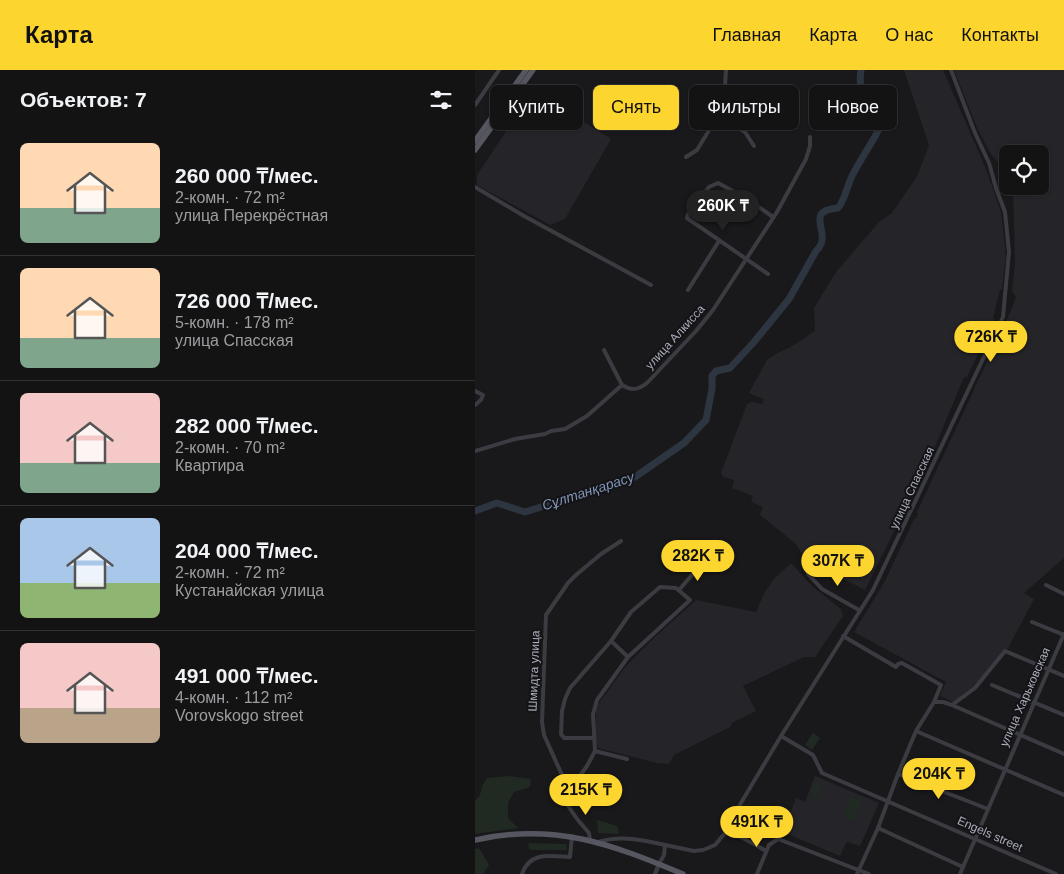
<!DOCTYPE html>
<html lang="ru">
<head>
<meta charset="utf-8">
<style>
  body { margin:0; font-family:Arial,sans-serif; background:#202022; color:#f1f3f6; height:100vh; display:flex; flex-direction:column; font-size:19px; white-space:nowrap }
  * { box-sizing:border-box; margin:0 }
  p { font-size:16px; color:#9d9ea0 }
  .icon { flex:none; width:28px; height:28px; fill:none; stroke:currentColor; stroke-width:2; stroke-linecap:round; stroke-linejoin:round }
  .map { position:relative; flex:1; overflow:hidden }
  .side { display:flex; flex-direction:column; background:#131314; width:475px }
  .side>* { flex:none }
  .hud { position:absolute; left:15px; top:15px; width:475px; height:45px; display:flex; gap:10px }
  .fabs { position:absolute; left:524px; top:75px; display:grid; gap:10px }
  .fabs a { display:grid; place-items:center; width:50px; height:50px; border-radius:8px; background:#131314; box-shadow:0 1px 4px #0004,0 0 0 1px #323234; font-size:25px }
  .price { position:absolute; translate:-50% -42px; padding:0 11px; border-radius:18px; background:#fdd52f; color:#111; font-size:16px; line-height:32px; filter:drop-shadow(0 1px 2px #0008) }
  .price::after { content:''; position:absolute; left:50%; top:30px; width:15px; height:11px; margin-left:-8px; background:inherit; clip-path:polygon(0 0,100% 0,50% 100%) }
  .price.selected { background:#222; color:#fff }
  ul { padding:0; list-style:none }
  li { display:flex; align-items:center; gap:15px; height:125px; padding:0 20px }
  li+li { border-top:1px solid #323234 }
  li span { display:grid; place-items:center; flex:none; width:140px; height:100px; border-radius:8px; color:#555 }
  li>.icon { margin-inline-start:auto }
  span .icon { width:60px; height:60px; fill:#fffc; stroke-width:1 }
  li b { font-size:21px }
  h2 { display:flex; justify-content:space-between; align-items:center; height:60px; padding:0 20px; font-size:21px }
  .tag { padding:0 18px; border-radius:8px; background:#131314; box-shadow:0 1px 4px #0004,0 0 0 1px #323234; font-size:18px; line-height:45px }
  .tag.selected { background:#fdd52f; color:#111 }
  header { display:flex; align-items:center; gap:30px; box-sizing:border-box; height:70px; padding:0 25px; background:#fdd52f; color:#111 }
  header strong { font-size:24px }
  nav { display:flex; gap:28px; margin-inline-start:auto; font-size:18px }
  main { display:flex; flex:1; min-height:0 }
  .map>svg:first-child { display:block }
</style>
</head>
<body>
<header>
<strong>Карта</strong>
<nav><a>Главная</a><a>Карта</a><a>О нас</a><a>Контакты</a></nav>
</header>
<main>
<section class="side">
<h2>Объектов: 7<svg class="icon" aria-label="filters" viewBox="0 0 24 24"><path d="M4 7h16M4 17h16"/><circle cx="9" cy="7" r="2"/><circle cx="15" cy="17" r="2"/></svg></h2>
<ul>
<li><span style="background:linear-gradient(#ffd9b3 65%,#7fa58c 0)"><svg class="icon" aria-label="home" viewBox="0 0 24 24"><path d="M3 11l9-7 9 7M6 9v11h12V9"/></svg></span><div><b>260 000 ₸/мес.</b><p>2-комн. · 72 m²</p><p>улица Перекрёстная</p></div></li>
<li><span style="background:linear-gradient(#ffd9b3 70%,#7fa58c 0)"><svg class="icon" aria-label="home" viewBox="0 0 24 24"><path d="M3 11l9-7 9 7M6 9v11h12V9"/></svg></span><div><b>726 000 ₸/мес.</b><p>5-комн. · 178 m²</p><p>улица Спасская</p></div></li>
<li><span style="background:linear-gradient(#f6c9c9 70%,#7fa58c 0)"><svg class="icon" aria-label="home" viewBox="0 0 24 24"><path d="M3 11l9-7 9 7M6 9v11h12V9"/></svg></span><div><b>282 000 ₸/мес.</b><p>2-комн. · 70 m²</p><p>Квартира</p></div></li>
<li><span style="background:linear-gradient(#a9c7e8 65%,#8fb573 0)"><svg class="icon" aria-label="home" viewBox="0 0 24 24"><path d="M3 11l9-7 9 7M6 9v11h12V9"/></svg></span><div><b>204 000 ₸/мес.</b><p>2-комн. · 72 m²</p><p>Кустанайская улица</p></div></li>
<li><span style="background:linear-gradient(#f6c9c9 65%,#b9a48a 0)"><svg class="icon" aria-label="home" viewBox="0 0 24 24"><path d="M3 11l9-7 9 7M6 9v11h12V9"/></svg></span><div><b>491 000 ₸/мес.</b><p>4-комн. · 112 m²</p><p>Vorovskogo street</p></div></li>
</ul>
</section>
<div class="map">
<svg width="589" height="804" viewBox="0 0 589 804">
  <rect width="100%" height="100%" fill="#19191b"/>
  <g fill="#252428">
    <path d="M429,0H468L511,99L526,142L531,185L527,219L525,220L518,248L520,249L492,307H489L454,391L390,520L339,494L328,486L321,474L285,445L288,437L276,432L278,426L257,418L259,410L248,407L246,403L272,334L277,332L287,334L289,329L274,323L292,290L302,283L314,278L340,261L339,238L361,202L404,152L417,143L442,106L454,75Z"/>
    <path d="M479,0H589V488L549,523L559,529L532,580L490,627L478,632L465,626L471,612L379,562L410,511L439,449H441L443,444L442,442L538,236L541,227L537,221L540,193L538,116H565V84H532V104L516,84L503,60Z"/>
    <path d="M63,23L136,69L90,149L75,155L2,115V105L54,27L59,29Z"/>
    <path d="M316,493L337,516L366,539L368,546L340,587H329L268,616L281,641L257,653L255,657L199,685L194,694L182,693L123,678L121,669V637L151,596L181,566L221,530L281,542L289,524L298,510Z"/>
    <path d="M340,706L404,733L385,776L373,772L371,773L365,786L308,762L321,728L330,732Z"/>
  </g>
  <g fill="#202a23">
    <path d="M338,663L345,668L337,680L330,675Z"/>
    <path d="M34,706L56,709L55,717L39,722L33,733V748L43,758L0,764V731L5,725L7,716L12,708Z"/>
    <path d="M340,712L348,715L342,729L335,726Z"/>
    <path d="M376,726L388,730L379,752L368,747Z"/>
    <path d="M122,750L142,756L144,763L143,764L123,763Z"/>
    <path d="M53,773L91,774L92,780H58L54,779Z"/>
    <path d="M4,778L14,795L8,804H0V779Z"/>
  </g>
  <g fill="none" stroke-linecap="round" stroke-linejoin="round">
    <path stroke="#2d3540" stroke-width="7" d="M0,441L22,433L50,442L160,407L209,373L231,350L237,319V306L241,301L255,298L279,272L314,229L341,181C360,164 326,141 363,138C370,130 372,116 377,106C385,90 396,75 404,59C407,53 412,47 409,40C402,22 381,34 386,0"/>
    <g stroke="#3b3b42" stroke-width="4">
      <path d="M249,31L270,39"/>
      <path d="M0,35L24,0"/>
      <path d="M243,46L270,62L279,76"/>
      <path d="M211,87L222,80L247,39L249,31L251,0"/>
      <path d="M0,117L49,146L176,215"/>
      <path d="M293,204L212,148L213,144L234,117L243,113L271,128L298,147"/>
      <path d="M213,220L244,171"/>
      <path d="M129,280L147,315"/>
      <path d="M147,315C157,321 163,320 172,313L221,261L238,240L302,142L331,89L335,76V67"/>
      <path d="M0,321L8,325L6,330L0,335"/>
      <path d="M0,381L40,369L70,364L76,361L90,359L112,346L147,315"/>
      <path d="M333,504L347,519L384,540"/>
      <path d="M571,515L589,524"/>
      <path d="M204,520L228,492"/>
      <path d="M557,552L589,565"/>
      <path d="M368,566L421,597L423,594L427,593L466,615L459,632L441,661L423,704L403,758L382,804"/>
      <path d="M136,571L153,587"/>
      <path d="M517,615L589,645"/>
      <path d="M459,632H468L477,635L500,618L530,581L589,606"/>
      <path d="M477,635L589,684"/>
      <path d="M441,661L589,725"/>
      <path d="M306,666L338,685L347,703L581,804"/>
      <path d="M120,681L152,689"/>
      <path d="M423,704L513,739"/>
      <path d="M88,729L112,696L120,681L118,644L122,630L153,587L215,530L201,518L185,517L156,542L136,571L95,618L90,629L87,641L86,664L89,668H118"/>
      <path d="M403,758L488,797"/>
      <path d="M250,763C266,765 277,773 291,781"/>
      <path d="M115,770L114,763L102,749L85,724L87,705L69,665L67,652L71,545L93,513L101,505L126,484L146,471"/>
      <path d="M123,772C146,765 168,770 190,775"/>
      <path d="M184,794L189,785L190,775L219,781L228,780L240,775L250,763L260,743L306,666L398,520L528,247L534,182L530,142L521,118L514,93L500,63L476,0"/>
      <path d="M47,804C55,781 75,786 95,787L97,766"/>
      <path d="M282,804L294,775L303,769L394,804"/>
      <path d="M485,804L589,564"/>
    </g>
    <path stroke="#3b3b42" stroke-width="4.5" d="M180,804L184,794"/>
    <g stroke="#55565f" stroke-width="5.5">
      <path d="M0,71L51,0"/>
      <path d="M0,80L58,0"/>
      <path d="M0,770C79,752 136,774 208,804"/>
    </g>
  </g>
  <g text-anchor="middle" stroke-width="4" stroke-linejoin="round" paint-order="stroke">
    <g font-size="12" fill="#aaadbb" stroke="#141316">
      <text transform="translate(200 267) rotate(-48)" y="4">улица Алкисса</text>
      <text transform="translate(437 418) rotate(-65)" y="4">улица Спасская</text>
      <text transform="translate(59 601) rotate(-88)" y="4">Шмидта улица</text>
      <text transform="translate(550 627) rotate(-66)" y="4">улица Харьковская</text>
      <text transform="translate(515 764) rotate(24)" y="4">Engels street</text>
    </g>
    <g font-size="14" font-style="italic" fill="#8096b8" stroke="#141316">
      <text transform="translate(113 421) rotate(-18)" y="5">Сұлтанқарасу</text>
    </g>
  </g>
</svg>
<div class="fabs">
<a><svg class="icon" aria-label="locate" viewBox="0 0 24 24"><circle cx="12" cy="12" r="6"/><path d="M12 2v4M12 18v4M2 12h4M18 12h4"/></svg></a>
</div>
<b class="price selected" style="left:248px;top:162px">260K ₸</b>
<b class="price" style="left:516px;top:293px">726K ₸</b>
<b class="price" style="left:223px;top:512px">282K ₸</b>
<b class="price" style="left:363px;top:517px">307K ₸</b>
<b class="price" style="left:464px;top:730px">204K ₸</b>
<b class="price" style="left:111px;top:746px">215K ₸</b>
<b class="price" style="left:282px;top:778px">491K ₸</b>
<div class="hud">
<a class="tag">Купить</a>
<a class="tag selected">Снять</a>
<a class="tag">Фильтры</a>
<a class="tag">Новое</a>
</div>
</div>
</main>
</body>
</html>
